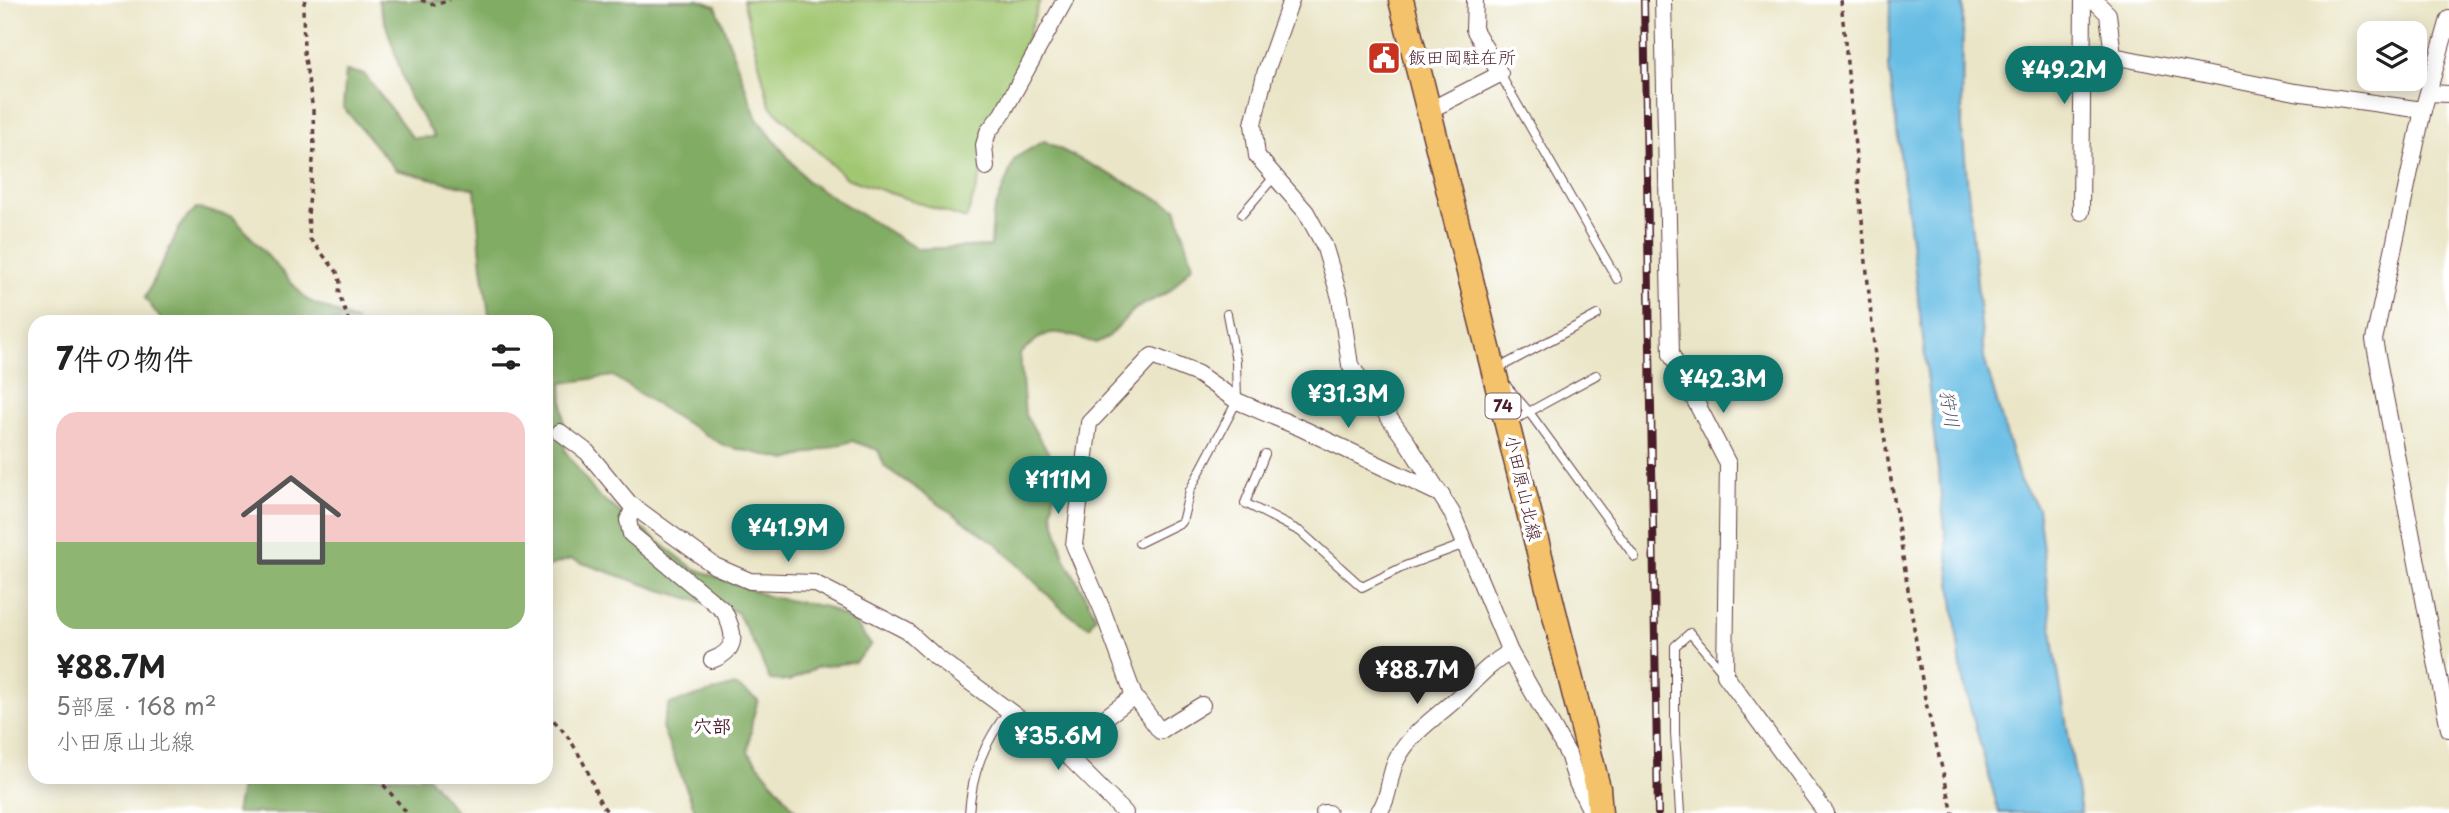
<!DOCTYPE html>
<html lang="ja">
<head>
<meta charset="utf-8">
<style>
  body { margin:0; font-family:"Playpen Sans","Klee One",sans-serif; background:#f2f2f2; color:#222; height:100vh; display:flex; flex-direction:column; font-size:26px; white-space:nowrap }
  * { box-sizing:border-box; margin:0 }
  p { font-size:23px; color:#767676 }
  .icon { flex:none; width:38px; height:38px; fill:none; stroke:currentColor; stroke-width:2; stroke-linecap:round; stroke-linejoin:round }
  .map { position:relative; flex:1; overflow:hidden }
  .side { position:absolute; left:28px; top:315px; width:525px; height:469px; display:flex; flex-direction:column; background:#fff; border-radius:21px; box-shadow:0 4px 18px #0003 }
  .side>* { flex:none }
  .buttons { position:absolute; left:2357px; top:21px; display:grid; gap:14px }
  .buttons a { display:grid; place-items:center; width:70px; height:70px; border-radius:14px; background:#fff; box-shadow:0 4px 18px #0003; font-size:35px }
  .price { position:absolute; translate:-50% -60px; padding:0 16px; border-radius:24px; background:#0f766e; color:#fff; font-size:23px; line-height:46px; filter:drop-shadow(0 2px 4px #0008) }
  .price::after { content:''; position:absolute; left:50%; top:42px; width:21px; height:16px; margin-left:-10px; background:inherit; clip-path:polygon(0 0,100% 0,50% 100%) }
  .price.selected { background:#222; color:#fff }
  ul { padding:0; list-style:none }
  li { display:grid; align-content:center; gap:14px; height:371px; padding:0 28px }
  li+li { border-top:2px solid #e0e0e0 }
  li span { display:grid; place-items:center; height:217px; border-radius:21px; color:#555 }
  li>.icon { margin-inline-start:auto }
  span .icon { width:126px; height:126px; fill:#fffc; stroke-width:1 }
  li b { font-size:30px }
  h2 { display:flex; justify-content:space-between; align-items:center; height:84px; padding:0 28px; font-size:30px }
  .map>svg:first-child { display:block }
</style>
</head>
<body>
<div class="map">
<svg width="2449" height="813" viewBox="0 0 2449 813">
  <rect width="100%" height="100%" fill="#fff"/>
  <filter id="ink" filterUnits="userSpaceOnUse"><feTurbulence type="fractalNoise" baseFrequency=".0143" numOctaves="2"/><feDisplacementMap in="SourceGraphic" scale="14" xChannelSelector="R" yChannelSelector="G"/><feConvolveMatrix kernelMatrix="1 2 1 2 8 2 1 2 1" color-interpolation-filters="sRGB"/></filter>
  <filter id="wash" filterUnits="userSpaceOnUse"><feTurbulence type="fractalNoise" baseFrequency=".00686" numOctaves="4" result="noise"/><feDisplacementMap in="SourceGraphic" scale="28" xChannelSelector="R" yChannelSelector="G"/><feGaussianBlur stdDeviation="1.57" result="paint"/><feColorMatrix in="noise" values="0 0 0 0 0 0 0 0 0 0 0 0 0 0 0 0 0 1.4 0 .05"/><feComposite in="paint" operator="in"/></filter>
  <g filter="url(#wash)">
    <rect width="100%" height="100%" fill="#eae5c6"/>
    <path fill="#a2c772" stroke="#76734e" stroke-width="2" d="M743,0H1040L966,219L846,178L770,106Z"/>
    <g fill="#81ac64" stroke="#666648" stroke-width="2">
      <path d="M378,0H699L716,6L757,119L807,181L917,249L991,246L993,214L1015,158L1044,141L1176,208L1193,265L1170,291L1135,309L1108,337L1096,343C1055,332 1052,323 1020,354L1025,415L1058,468L1052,511L1064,557L1096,616L1089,627L1064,611L997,544L885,467L878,450L852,441L787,460L725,446L669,413L613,376L562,383L565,451L596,494L693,568L770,597L826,607L854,622L871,645L855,662L817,667L790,681L770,680L757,650L737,612L660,590L571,559L546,567V322H490L482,267L475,189L396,170L343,107L346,71L364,74L413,138L435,137L409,97Z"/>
      <path d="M196,208L233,217L307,300L358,322H163L145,298L182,223Z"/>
      <path d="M735,685L758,700L752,721L748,752L798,813H696L662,727L669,704Z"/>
      <path d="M213,777H428L457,813H236L241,787Z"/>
    </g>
    <path fill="#68bde4" stroke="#596e88" stroke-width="2" d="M1890,0H1963L1962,126L1984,358L2020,481L2038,508L2055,653L2081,813H1999L1962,677L1916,279L1889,68Z"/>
  </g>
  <g filter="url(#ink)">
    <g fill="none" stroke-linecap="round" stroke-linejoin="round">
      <defs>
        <g id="lane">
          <path d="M1500,74L1617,279"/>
          <path d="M1242,214L1274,177"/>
          <path d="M1497,369L1597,315"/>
          <path d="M1504,383L1529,412L1635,557"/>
          <path d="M1509,423L1596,375"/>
          <path d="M1265,454L1245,503L1301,532L1362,587L1405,566L1465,544"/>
          <path d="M1139,543L1182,522L1190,490L1237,401L1236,361L1227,314"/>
          <path d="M969,813C972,772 984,743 1009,710"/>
          <path d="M1680,813L1675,733V646L1690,633L1723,672"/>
        </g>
        <g id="street">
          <path d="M1291,0L1265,74L1253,124L1257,156L1306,212L1324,245L1340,298L1350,365L1407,442L1452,513L1510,652L1568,754L1577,783L1592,813"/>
          <path d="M1663,0L1671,354L1728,464L1725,675L1826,813"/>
          <path d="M2094,0L2108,14L2113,56L2295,92L2423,110"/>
          <path d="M2449,19L2423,110L2374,340L2449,729"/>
          <path d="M2429,93L2449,94"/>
          <path d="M1430,110L1500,74L1474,29L1475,0"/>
          <path d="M986,167L984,145L988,132L1002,114L1065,0"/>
          <path d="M2081,212L2083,0"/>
          <path d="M560,432L587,452L629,503L715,566L750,581L814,583L907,631L936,657L1062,750L1125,813"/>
          <path d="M634,507L628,520L631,534L724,611C735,633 739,650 712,660"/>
          <path d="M1202,705L1160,731L1134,696L1102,609L1074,545L1089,423L1152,356L1198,374L1237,401L1303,429L1442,495"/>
          <path d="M1062,750L1134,696"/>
          <path d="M1324,813H1328"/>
          <path d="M1378,813C1390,799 1388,778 1396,761C1409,734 1434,719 1456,699C1476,680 1486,666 1510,652"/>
        </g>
        <path id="primary" d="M1401,0L1598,788L1600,813"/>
      </defs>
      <use href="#lane" stroke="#623d42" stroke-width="10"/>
      <use href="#street" stroke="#623d42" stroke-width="18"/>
      <use href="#primary" stroke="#623d42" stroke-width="27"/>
      <g stroke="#623d42" stroke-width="3.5" stroke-dasharray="5 5" stroke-linecap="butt">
        <path d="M305,0L303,7L304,52L313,110L314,149L308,215L310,239L337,272L340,281L339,294L349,322"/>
        <path d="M421,0L435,5L450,0"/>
        <path d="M1841,0L1880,409L1925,699L1953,813"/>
        <path d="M546,714C564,728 576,748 586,768C594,783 596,801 609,813"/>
        <path d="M377,777L407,813"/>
      </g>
      <use href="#lane" stroke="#fff" stroke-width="8"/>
      <use href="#street" stroke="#fff" stroke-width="16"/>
      <use href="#primary" stroke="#f3c26a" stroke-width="24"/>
      <defs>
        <path id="rail" d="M1644,0L1658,813"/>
      </defs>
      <use href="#rail" stroke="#4a1f2b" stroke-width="8"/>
      <use href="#rail" stroke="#fff" stroke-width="5" stroke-dasharray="16" stroke-linecap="butt"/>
    </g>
  </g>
  <defs>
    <symbol id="civic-square" viewBox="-11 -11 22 22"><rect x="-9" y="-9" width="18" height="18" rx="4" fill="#c8321e" stroke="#fff"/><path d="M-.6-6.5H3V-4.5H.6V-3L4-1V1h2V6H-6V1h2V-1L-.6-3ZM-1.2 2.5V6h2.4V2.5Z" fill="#fff"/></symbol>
  </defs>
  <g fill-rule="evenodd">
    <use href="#civic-square" x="1365" y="39" width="38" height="38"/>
  </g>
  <g text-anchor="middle" stroke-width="7" stroke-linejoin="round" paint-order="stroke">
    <rect fill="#fff" stroke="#80626b" stroke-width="2" x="1485.5" y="393.5" width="35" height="25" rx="5"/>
    <g font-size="16" font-weight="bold" fill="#4a1f2b">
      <text x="1503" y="412">74</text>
    </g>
    <g font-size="18" fill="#4a1f2b" stroke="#fff" text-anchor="start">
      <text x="1408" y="64">飯田岡駐在所</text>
    </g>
    <g font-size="18" fill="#4a1f2b" stroke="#fff">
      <text transform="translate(1523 488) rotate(77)" y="6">小田原山北線</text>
    </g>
    <g font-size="19" font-style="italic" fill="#54566c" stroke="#fff">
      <text transform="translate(1950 409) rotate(81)" y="7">狩川</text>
    </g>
    <g font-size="19" font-weight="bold" fill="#4a1f2b" stroke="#fff">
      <text x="712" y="733">穴部</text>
    </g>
  </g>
</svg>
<div class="buttons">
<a><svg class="icon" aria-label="layers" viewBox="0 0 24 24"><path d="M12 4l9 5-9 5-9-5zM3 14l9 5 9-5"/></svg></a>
</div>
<b class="price" style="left:2064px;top:106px">¥49.2M</b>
<b class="price" style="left:1723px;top:415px">¥42.3M</b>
<b class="price" style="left:1348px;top:430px">¥31.3M</b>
<b class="price" style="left:1058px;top:516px">¥111M</b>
<b class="price" style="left:788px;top:564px">¥41.9M</b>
<b class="price selected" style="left:1417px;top:706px">¥88.7M</b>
<b class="price" style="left:1058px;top:772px">¥35.6M</b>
<section class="side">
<h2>7件の物件<svg class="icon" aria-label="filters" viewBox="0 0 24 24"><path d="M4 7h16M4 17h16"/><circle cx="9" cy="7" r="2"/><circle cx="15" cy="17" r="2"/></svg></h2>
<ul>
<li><span style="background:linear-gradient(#f6c9c9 60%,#8fb573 0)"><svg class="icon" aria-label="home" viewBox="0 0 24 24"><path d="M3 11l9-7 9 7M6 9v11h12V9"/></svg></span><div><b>¥88.7M</b><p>5部屋 · 168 m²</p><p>小田原山北線</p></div></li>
</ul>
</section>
</div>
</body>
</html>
